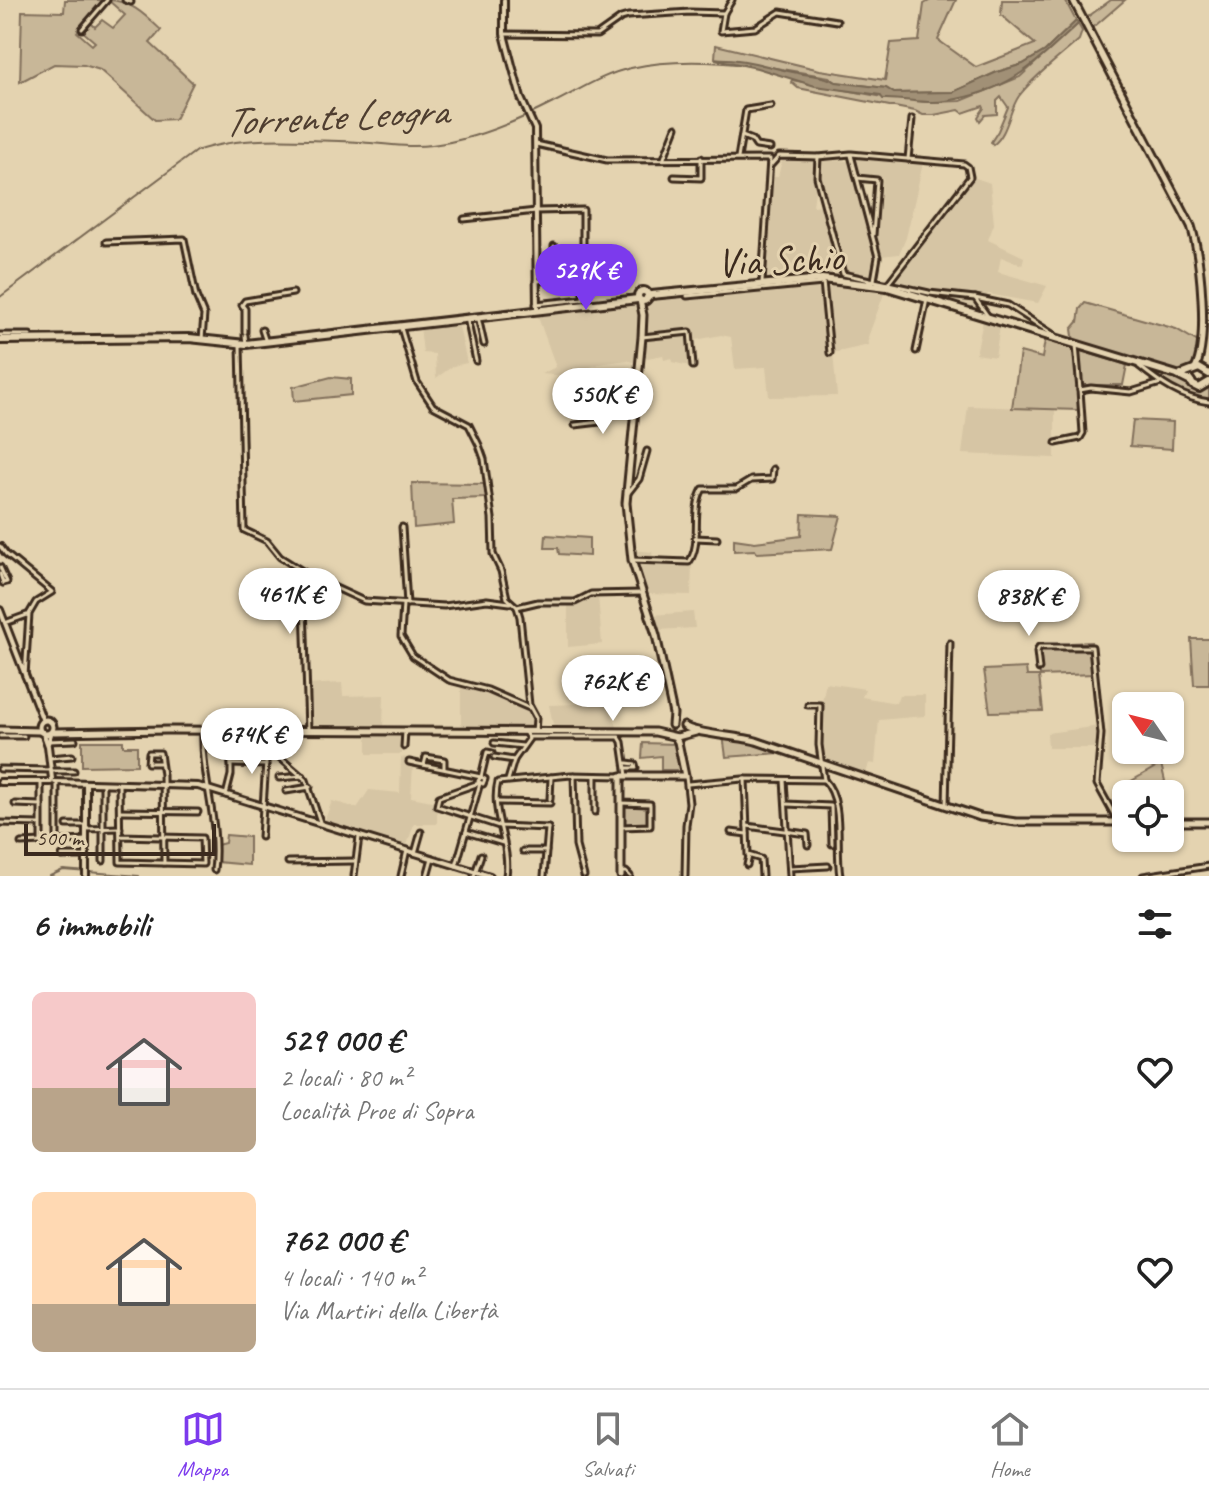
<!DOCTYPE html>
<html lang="it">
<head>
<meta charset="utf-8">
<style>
  body { margin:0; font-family:Caveat,sans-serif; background:#f6f6f6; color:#222; height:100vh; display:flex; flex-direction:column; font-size:30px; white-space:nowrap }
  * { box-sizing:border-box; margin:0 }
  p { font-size:26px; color:#767676 }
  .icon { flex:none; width:44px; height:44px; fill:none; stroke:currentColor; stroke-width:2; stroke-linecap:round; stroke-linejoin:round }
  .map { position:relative; height:876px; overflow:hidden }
  .side { display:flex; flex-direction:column; background:#fff; flex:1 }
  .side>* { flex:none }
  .needle { width:52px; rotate:305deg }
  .tools { position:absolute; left:1112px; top:692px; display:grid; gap:16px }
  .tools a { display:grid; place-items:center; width:72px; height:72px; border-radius:12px; background:#fff; box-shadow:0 2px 6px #0004; font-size:40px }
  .scale { position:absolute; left:24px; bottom:20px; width:192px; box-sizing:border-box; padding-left:8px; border:4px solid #3b2a1e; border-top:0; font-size:22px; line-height:28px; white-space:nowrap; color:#3b2a1e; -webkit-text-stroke:6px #e4d3b0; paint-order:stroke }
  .price { position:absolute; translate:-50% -68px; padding:0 18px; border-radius:28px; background:#fff; color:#222; font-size:26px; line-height:52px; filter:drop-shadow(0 2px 4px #0008) }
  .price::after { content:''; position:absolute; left:50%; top:48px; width:24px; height:18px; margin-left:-12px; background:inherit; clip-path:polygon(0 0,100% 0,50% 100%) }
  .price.active { background:#7c3aed; color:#fff }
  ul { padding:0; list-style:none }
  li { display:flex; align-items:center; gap:24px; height:200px; padding:0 32px }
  li span { display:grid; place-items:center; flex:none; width:224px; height:160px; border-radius:12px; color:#555 }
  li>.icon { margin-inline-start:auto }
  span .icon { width:96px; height:96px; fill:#fffc; stroke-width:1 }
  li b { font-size:34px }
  h2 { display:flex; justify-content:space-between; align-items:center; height:96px; padding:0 32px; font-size:34px }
  .tab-bar { display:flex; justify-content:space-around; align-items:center; height:112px; border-top:2px solid #e0e0e0; background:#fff; font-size:22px; color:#767676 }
  .tab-bar a { display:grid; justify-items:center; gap:4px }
  .tab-bar .active { color:#7c3aed }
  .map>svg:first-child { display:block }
</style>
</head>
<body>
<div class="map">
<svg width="1209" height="876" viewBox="0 0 1209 876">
  <rect width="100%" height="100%" fill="#e4d3b0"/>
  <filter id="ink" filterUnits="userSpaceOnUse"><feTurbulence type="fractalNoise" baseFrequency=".0125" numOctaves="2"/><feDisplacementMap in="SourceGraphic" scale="16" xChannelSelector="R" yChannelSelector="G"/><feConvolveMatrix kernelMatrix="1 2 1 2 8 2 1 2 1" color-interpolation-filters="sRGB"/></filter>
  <g filter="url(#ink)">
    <g fill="#d6c5a4">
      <path d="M852,157L923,163L906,238L899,254L881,256L875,240L883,178L859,176Z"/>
      <path d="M782,160H816L815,178L817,190L815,191L813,206L822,205L840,276L764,282L773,177H778Z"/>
      <path d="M824,160L849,161L853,170L876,255L873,276L845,272L840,263L820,180V163Z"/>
      <path d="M973,177L990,183L994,224L988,240L1024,257L1022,265L1001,257L998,272L1047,286L1038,303L988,294L979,315L879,283L880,278L890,280Z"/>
      <path d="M825,281L885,291L868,337L869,345L833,353L837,396L769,397L766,367L735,369L731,337L721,335L696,340L698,368L672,362L671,358L664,360L663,355L642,359L646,309L644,299Z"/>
      <path d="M640,300L638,364L627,360L599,364L566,376L541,374L556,367L537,314Z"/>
      <path d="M983,321L1000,326L995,357L976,354Z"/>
      <path d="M458,322L467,363L453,366L436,378L435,354L423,353L420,326Z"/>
      <path d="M968,406L1055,409V458L962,454Z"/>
      <path d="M633,550L652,552L653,559L692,561L691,595L645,594L637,572Z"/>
      <path d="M598,596L602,644L568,647V604Z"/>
      <path d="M693,612L695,628L657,630L652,615Z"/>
      <path d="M342,683L343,696L384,695L383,728L307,727L305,685Z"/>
      <path d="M826,683L865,689L862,697L896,703L899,695H925V716L879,720L875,764L869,763L866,774L822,760L819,740L822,701Z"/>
      <path d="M461,685L484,690L522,705L532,713L534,726L533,729L461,728Z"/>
      <path d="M608,703L618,729H554L549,705Z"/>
      <path d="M1100,726L1101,748H1048L1047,733Z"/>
      <path d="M367,732L402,733V754H367Z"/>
      <path d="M405,757L413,766L411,797L437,802V824H414L406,848L324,822L332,801L357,808L369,790L400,793L401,758Z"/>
    </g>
    <g fill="#c8b798" stroke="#82705b" stroke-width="2">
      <path d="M65,0H104L77,32L92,45L95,42L81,30L89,21L95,27L102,20L113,28L125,15L108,0C130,0 145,15 161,30L150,43L193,83L175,119L155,120L100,70L84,65L54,64L20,82L22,11L64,12Z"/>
      <path d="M931,0H956L938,40L976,67L1035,44L1001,15L1002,0H1065L1076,21L1045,51L1023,64L997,72L953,92L894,93L886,88L836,82L829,77L715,58L716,45L820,70L885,80L891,43L919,41L924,4Z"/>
      <path d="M1111,0H1125L1088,32L1082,21Z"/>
      <path d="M1078,24L1082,31L1079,40C1059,58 1035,75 1019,96C1009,110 1008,134 993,145L991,142L998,131L1008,107L1001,97L997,101V114L985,115L980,121L978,117L984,108L983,106L963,113L959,110L934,115H923L915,111L798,88L791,82L792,80L883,97L928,102L961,101L1020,77Z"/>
      <path d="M1085,303L1176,329L1198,342L1199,361L1189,371L1178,374L1074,343L1072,329L1078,322L1080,309Z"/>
      <path d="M1045,340L1127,365L1123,385H1084L1078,395L1079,410L1012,408L1020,352L1042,358Z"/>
      <path d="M1140,369L1209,388V403C1183,400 1160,384 1140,369Z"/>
      <path d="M331,377L351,379V395L294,401L293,387Z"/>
      <path d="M1133,420L1173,422L1172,449L1130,446Z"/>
      <path d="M412,483L485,484L486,498L452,499L454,524L414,528Z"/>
      <path d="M802,514L841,516L832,549L757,553L755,550L734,551V539L755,542L801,536Z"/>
      <path d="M546,535L589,538V556L559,554L558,548H545Z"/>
      <path d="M1191,639H1209V685H1194Z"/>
      <path d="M1091,642L1094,674L1040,676V644L1071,647V643Z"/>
      <path d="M1026,668L1027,676H1039L1043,711L990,712L984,670Z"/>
      <path d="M723,735L779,750V753L726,757Z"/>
      <path d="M82,741H123V746H137V765L82,766Z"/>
      <path d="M643,743L677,744L684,773L677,775L676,770H661V756L642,758Z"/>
      <path d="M1161,764L1165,781L1146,794H1137L1128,783Z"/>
      <path d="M623,805H648L647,823L623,824Z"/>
      <path d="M226,835L249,837V865L217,862V845L225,843Z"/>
    </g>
    <path fill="#a19076" stroke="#786753" stroke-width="2" d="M1076,21L1078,24C1032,67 1009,91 946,101C927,105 903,98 883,99L880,95L815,86L757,68L715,59C743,57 770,68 798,73C811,76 824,75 836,82L886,88L894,93L953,92L997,72L1023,64L1045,51Z"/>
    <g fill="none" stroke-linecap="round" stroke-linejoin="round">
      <g stroke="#786753" stroke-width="2">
        <path d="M0,297L196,151C243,134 309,140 359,142C384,144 408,148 432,145C474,140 516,122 553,103C578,91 603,74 631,68C671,59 713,61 752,66"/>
        <path d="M50,876L63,870L139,876"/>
      </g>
      <defs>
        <g id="minor">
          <path d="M125,0L131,2"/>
          <path d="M724,13L721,31L755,28L780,12L837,21"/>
          <path d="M82,29L107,0"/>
          <path d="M504,34L597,35L621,18L628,16L690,12L724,13L732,0"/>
          <path d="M742,136L752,140L756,146L770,148"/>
          <path d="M536,144L607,160L770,159L762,283"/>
          <path d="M851,155L878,257L874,280"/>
          <path d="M818,157L817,177L843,274L929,293L975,298L987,315"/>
          <path d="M664,158L676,127"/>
          <path d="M738,158L746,110L771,106"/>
          <path d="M908,159L912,119"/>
          <path d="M770,166L779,156L818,157L851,154L964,164L968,167L970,177L889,282"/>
          <path d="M674,177L701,178V158"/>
          <path d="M857,178L877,180L873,235"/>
          <path d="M464,219L536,211L583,210V299L536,304"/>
          <path d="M106,242L184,239L196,296L204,315L202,339"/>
          <path d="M536,281L554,280V246"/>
          <path d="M823,282L830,353"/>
          <path d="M687,296L823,283"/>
          <path d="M975,298L1008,305L1054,335"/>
          <path d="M478,317L484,344"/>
          <path d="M467,318L476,361"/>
          <path d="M401,328L417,382L433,406L469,425L479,445L484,459L492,518L493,554L501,571L507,598L517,607L520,617L529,705L536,718L535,732"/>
          <path d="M262,330L266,342"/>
          <path d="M245,332V309L242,305L245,301L293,293"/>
          <path d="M0,335H30"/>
          <path d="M245,335L246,344"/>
          <path d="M642,337L690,332L693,366"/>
          <path d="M240,344L244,530L267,541L280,557L312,577L364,601L444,606L487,600L510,603"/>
          <path d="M1076,345L1080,390L1091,388L1131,392L1161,383"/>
          <path d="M916,351L927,299"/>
          <path d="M1139,366C1160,383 1181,398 1209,402"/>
          <path d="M600,411L636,413"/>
          <path d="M575,425L600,422L602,374"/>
          <path d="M1056,443L1080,438L1083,433L1080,390"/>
          <path d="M628,493L639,479L647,451"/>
          <path d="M402,527L407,604"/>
          <path d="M695,538L717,539"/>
          <path d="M0,546L6,554L52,592L36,602L29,614L25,676"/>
          <path d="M632,560L689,562C703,542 690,511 703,489H736L751,480L772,479L773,469"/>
          <path d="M0,567L7,582L3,583"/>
          <path d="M303,572L308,731"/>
          <path d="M0,574L3,583"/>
          <path d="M282,604L304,606"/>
          <path d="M403,604L401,636L413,656L449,680L488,690L529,708"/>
          <path d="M517,607L538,602H575L591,594L642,593"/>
          <path d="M5,623L27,615"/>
          <path d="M1039,669L1037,652L1039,647H1092L1101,734L1097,784L1118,822"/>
          <path d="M808,705H820L819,745L824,780"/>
          <path d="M203,731C201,777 220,823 214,870"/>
          <path d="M249,731L306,780L320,822"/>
          <path d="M0,736H24"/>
          <path d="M529,737H619L622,742L627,776"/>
          <path d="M48,741L75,740"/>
          <path d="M494,743L523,746"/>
          <path d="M404,747L405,731"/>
          <path d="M494,757L514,760"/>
          <path d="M50,758L72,756"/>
          <path d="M409,762L481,777"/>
          <path d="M160,763H148L149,753H160L163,775L164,863"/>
          <path d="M231,764L266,765"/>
          <path d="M424,765L426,757L444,760V768"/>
          <path d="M627,768H636L635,764L627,763"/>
          <path d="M0,769L51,770"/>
          <path d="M52,771H74"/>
          <path d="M574,775L576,846L584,876"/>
          <path d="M595,776V812"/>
          <path d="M481,777L487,752L492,753"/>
          <path d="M481,777L485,779L483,784L478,781Z"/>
          <path d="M279,778L303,776"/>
          <path d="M745,779L748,855L761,859L762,876"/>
          <path d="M508,780L514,760L529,739L525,732"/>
          <path d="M784,780L790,876"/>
          <path d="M824,780C845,801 835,847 840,876"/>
          <path d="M479,783L439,797L437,806L499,826L548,828"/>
          <path d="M103,784V861"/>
          <path d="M119,784L120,862L203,864L202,838L120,836"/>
          <path d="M688,784L743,779L824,780"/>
          <path d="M286,791L310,787"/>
          <path d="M226,795L231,775V740"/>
          <path d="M550,799L551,777"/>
          <path d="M498,802L550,803"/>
          <path d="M621,803L650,804V826L621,827"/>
          <path d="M15,804L41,805"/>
          <path d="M786,804L831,806L832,844"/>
          <path d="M946,806L950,643"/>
          <path d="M120,811L198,812"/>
          <path d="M0,823L40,824"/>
          <path d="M67,825H86"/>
          <path d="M747,826L807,834L808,845"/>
          <path d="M86,829L120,828"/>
          <path d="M466,832L503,843"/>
          <path d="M731,832L747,834"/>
          <path d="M261,837L267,747"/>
          <path d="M41,842V783"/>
          <path d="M57,842V783"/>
          <path d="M21,843L86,840"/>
          <path d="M523,851H546"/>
          <path d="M415,853L421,832"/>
          <path d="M62,856H86"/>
          <path d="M288,862L355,861"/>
          <path d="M747,865L749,856"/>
          <path d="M456,866L480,783"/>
          <path d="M790,868L828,866"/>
          <path d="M621,872H626L630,876"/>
          <path d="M354,876L359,837"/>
          <path d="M401,876L407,850"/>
          <path d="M427,876L432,858"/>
          <path d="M474,876L481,855"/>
          <path d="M506,876C511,845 490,812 498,782L571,775L621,776"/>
          <path d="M544,876L548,828"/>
          <path d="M685,876L686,825L689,803L686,777"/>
          <path d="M1143,876L1209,866"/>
        </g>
        <g id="tertiary">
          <path d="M504,0V34L512,65L521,98L535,129L537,310"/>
          <path d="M0,610L43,721"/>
          <path d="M43,732L48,746L52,779"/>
          <path d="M48,743L51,734"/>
          <path d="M0,782H51"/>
          <path d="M55,782L198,786L490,876"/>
          <path d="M86,876V784"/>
        </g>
        <g id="secondary">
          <path d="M1073,0L1191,226C1201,258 1209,341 1195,369"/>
          <path d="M640,300L643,315L642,337L626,503L632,560L656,635L673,714L672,725"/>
          <circle cx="46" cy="727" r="7"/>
          <path d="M684,726C694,734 739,736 756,741L980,817L1016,822H1126"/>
          <path d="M0,730L39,731"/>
          <path d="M54,732L167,730L655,732L677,737L696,732"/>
          <path d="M1170,822H1209"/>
          <path d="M621,876V776H685L678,742L675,737"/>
        </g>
        <g id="primary">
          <circle cx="643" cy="296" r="5"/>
          <path d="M647,298L651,295L822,279L887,287L1177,375L1191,382"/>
          <path d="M0,340L189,338L246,344L638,299"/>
          <path d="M1181,375L1199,368L1209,374"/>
          <path d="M1190,380L1193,385L1199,388L1209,382"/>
        </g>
      </defs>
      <use href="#minor" stroke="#3b2a1e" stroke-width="9"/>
      <use href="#tertiary" stroke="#3b2a1e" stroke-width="10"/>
      <use href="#secondary" stroke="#3b2a1e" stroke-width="11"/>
      <use href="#primary" stroke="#3b2a1e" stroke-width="12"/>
      <use href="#minor" stroke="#e4d3b0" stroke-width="3"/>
      <use href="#tertiary" stroke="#e4d3b0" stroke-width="4"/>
      <use href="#secondary" stroke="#e4d3b0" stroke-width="5"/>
      <use href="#primary" stroke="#e4d3b0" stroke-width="6"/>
    </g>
  </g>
  <g text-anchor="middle" stroke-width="6" stroke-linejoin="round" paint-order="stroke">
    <g font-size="40" fill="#3b2a1e" stroke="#e4d3b0">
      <text transform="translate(780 259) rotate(-3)" y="14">Via Schio</text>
    </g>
    <g font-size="42" font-style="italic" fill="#4f3e30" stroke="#e4d3b0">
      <text transform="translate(335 115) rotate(-3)" y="15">Torrente Leogra</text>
    </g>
  </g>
</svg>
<div class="tools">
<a><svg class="needle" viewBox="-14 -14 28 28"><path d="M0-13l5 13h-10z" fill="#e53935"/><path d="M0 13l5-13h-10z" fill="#767676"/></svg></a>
<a><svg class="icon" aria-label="locate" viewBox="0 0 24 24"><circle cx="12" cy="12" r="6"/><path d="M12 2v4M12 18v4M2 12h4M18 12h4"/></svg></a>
</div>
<div class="scale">500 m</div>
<b class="price active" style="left:586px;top:312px">529K €</b>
<b class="price" style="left:603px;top:436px">550K €</b>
<b class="price" style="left:290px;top:636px">461K €</b>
<b class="price" style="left:1029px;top:638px">838K €</b>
<b class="price" style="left:613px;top:723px">762K €</b>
<b class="price" style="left:252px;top:776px">674K €</b>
</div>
<section class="side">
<h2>6 immobili<svg class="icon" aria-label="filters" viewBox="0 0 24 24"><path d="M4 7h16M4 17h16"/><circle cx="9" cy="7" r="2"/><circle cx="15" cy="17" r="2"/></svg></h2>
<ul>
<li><span style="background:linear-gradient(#f6c9c9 60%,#b9a48a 0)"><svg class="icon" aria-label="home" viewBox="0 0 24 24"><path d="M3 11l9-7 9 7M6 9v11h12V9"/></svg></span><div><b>529 000 €</b><p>2 locali · 80 m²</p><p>Località Proe di Sopra</p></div><svg class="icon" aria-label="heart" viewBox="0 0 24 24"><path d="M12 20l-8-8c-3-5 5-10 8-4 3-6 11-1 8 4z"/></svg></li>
<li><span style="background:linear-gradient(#ffd9b3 70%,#b9a48a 0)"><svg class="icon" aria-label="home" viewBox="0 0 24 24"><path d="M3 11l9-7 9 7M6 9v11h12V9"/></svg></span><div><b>762 000 €</b><p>4 locali · 140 m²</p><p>Via Martiri della Libertà</p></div><svg class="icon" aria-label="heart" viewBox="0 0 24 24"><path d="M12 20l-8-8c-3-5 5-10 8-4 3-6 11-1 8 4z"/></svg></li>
</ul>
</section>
<nav class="tab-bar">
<a class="active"><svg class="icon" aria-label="map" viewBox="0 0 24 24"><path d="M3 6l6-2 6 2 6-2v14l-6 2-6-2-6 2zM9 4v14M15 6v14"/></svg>Mappa</a>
<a><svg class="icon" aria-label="saved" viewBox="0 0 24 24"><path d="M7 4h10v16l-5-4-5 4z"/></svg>Salvati</a>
<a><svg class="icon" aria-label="home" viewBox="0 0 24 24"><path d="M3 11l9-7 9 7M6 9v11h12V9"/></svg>Home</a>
</nav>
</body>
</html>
